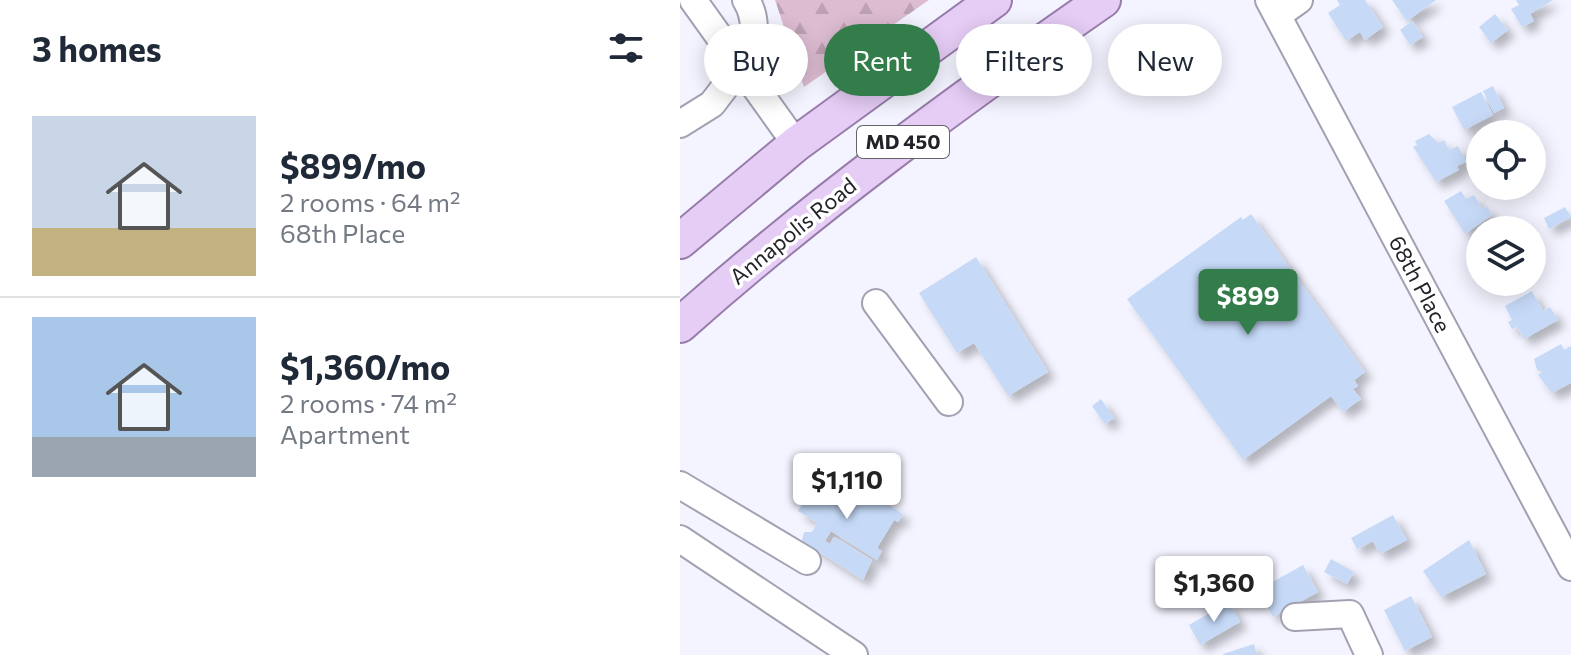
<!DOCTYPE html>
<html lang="en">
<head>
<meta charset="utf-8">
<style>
  body { margin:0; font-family:Commissioner,sans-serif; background:#f2f2f3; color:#1f2937; height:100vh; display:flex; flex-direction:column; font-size:30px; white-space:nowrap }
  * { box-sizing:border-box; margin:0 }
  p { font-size:26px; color:#747a83 }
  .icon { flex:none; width:44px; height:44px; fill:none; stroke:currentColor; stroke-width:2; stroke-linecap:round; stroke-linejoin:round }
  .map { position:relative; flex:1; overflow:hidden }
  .side { display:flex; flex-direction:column; background:#fff; width:680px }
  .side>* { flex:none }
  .top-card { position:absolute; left:24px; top:24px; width:746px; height:72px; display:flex; gap:16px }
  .fabs { position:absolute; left:786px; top:120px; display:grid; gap:16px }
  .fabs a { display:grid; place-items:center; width:80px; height:80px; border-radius:50%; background:#fff; box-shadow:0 4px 20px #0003; font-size:40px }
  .price { position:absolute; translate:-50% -68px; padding:0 18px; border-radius:8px; background:#fff; color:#222; font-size:26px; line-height:52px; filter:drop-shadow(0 2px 4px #0008) }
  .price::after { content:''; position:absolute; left:50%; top:48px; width:24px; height:18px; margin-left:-12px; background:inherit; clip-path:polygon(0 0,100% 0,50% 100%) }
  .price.selected { background:#337d4b; color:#fff }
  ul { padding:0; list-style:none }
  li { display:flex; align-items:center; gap:24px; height:200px; padding:0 32px }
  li+li { border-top:2px solid #e0e1e3 }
  li span { display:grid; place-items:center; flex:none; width:224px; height:160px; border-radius:0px; color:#555 }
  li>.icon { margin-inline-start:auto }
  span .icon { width:96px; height:96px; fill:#fffc; stroke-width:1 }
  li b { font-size:34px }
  h2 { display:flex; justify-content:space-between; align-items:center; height:96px; padding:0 32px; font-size:34px }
  .tag { padding:0 28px; border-radius:36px; background:#fff; box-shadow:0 4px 20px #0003; font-size:28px; line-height:72px }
  .tag.selected { background:#337d4b; color:#fff }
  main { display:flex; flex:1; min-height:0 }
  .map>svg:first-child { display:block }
</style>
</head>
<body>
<main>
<section class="side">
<h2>3 homes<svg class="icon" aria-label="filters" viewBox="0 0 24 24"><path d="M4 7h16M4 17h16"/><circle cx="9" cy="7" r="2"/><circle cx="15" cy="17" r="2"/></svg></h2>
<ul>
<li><span style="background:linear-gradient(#c9d6e8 70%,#c2b280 0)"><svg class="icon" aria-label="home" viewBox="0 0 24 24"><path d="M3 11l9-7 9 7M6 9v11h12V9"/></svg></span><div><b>$899/mo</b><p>2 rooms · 64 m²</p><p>68th Place</p></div></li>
<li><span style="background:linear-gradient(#a9c7e8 75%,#9aa5b1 0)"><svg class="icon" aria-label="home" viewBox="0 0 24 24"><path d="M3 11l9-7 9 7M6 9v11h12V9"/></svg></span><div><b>$1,360/mo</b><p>2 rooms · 74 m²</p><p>Apartment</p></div></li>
</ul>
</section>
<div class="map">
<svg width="891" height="655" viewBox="0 0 891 655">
  <defs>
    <pattern id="forest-firs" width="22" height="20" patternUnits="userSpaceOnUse" patternTransform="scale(2)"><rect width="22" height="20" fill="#ddbcd2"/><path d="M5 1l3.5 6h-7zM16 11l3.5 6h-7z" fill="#bda1b4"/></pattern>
    <filter id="shadow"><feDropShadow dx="7" dy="7" stdDeviation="4" flood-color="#0004"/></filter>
  </defs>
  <rect width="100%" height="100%" fill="#f3f4ff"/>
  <path fill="url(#forest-firs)" d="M95,0H249L124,87Z"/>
  <g fill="#c6daf8" filter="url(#shadow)">
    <path d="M657,0H685L703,27L685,40L680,32L666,41L648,13L660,5Z"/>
    <path d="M712,0H756L727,21Z"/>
    <path d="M836,0H873L850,14L854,21L842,27L831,9L839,5Z"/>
    <path d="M815,14L828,30L811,43L799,27Z"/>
    <path d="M732,21L743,37L730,45L720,30Z"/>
    <path d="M813,86L824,108L814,113L803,91Z"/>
    <path d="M801,92L813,115L784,130L772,107Z"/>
    <path d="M749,134L758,143L764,140L769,150L778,146L786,162L777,166L779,170L756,182L733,147L737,145L735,141Z"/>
    <path d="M781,191L786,199L794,195L802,209L807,206L812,215L785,234L764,201Z"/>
    <path d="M885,207L891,217L869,229L864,218Z"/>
    <path d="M571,214L685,372L674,380L678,386L673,389L681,399L663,412L651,396L563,460L447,299L561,217L563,220Z"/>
    <path d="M296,257L368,372L328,396L294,343L277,353L239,293Z"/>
    <path d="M852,291L863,311L870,307L878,320L844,339L837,327L832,329L828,322L832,320L825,306Z"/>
    <path d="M881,344L884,350L891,346V383L872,393L858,375L862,372L857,370L854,359Z"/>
    <path d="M421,399L434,418L425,424L412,406Z"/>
    <path d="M145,467L175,485L179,478L201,492L197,498L223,514L218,522L214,520L197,548L202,551L197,560L151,531L145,541L150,544L154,537L192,560L183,580L122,541L124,532H132L137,523L118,511Z"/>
    <path d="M713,515L727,540L700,554L693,541L677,549L671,538Z"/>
    <path d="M789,540L806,574L761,597L743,571Z"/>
    <path d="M651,559L674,572L667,584L644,572Z"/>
    <path d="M623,565L638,592L593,617L578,590Z"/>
    <path d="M731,596L752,637L725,651L704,610Z"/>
    <path d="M549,602L560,622L520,645L509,625Z"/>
    <path d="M574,644L577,655H543V654Z"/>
  </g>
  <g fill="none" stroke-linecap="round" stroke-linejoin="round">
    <defs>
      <g id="minor">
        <path d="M13,0L116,144"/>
        <path d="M589,0L891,567"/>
        <path d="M598,15L619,0"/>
        <path d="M65,73C71,47 81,24 66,0"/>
        <path d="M0,124L32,104L61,66"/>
        <path d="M196,303L269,402"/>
        <path d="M0,485L127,561"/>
        <path d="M0,539L174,655"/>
        <path d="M615,617L670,614L689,655"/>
      </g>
      <g id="major">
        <path d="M0,241L116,144L314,0"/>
        <path d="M0,325C133,207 276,102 423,0"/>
      </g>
    </defs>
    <use href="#minor" stroke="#a1a1b2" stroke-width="30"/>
    <use href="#major" stroke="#977caa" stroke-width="38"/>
    <use href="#minor" stroke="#fff" stroke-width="26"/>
    <use href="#major" stroke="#e6cdf6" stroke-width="34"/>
  </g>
  <g text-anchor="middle" stroke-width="7" stroke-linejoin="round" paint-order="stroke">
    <rect fill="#fff" stroke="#646468" stroke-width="2" x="177" y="126" width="92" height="32" rx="6"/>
    <g font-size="20" font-weight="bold" fill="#222228">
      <text x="223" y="149">MD 450</text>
    </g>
    <g font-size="22" fill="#222228" stroke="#fff">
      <text transform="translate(113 231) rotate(-39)" y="8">Annapolis Road</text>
      <text transform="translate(740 284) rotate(62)" y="8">68th Place</text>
    </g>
  </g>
</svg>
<div class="fabs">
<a><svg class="icon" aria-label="locate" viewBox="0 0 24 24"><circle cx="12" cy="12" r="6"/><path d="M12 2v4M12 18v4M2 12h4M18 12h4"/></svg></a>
<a><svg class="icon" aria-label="layers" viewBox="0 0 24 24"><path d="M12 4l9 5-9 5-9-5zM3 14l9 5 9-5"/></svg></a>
</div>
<b class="price selected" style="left:568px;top:337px">$899</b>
<b class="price" style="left:167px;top:521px">$1,110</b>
<b class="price" style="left:534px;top:624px">$1,360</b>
<div class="top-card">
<a class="tag">Buy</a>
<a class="tag selected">Rent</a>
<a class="tag">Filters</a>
<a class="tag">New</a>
</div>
</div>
</main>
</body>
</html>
